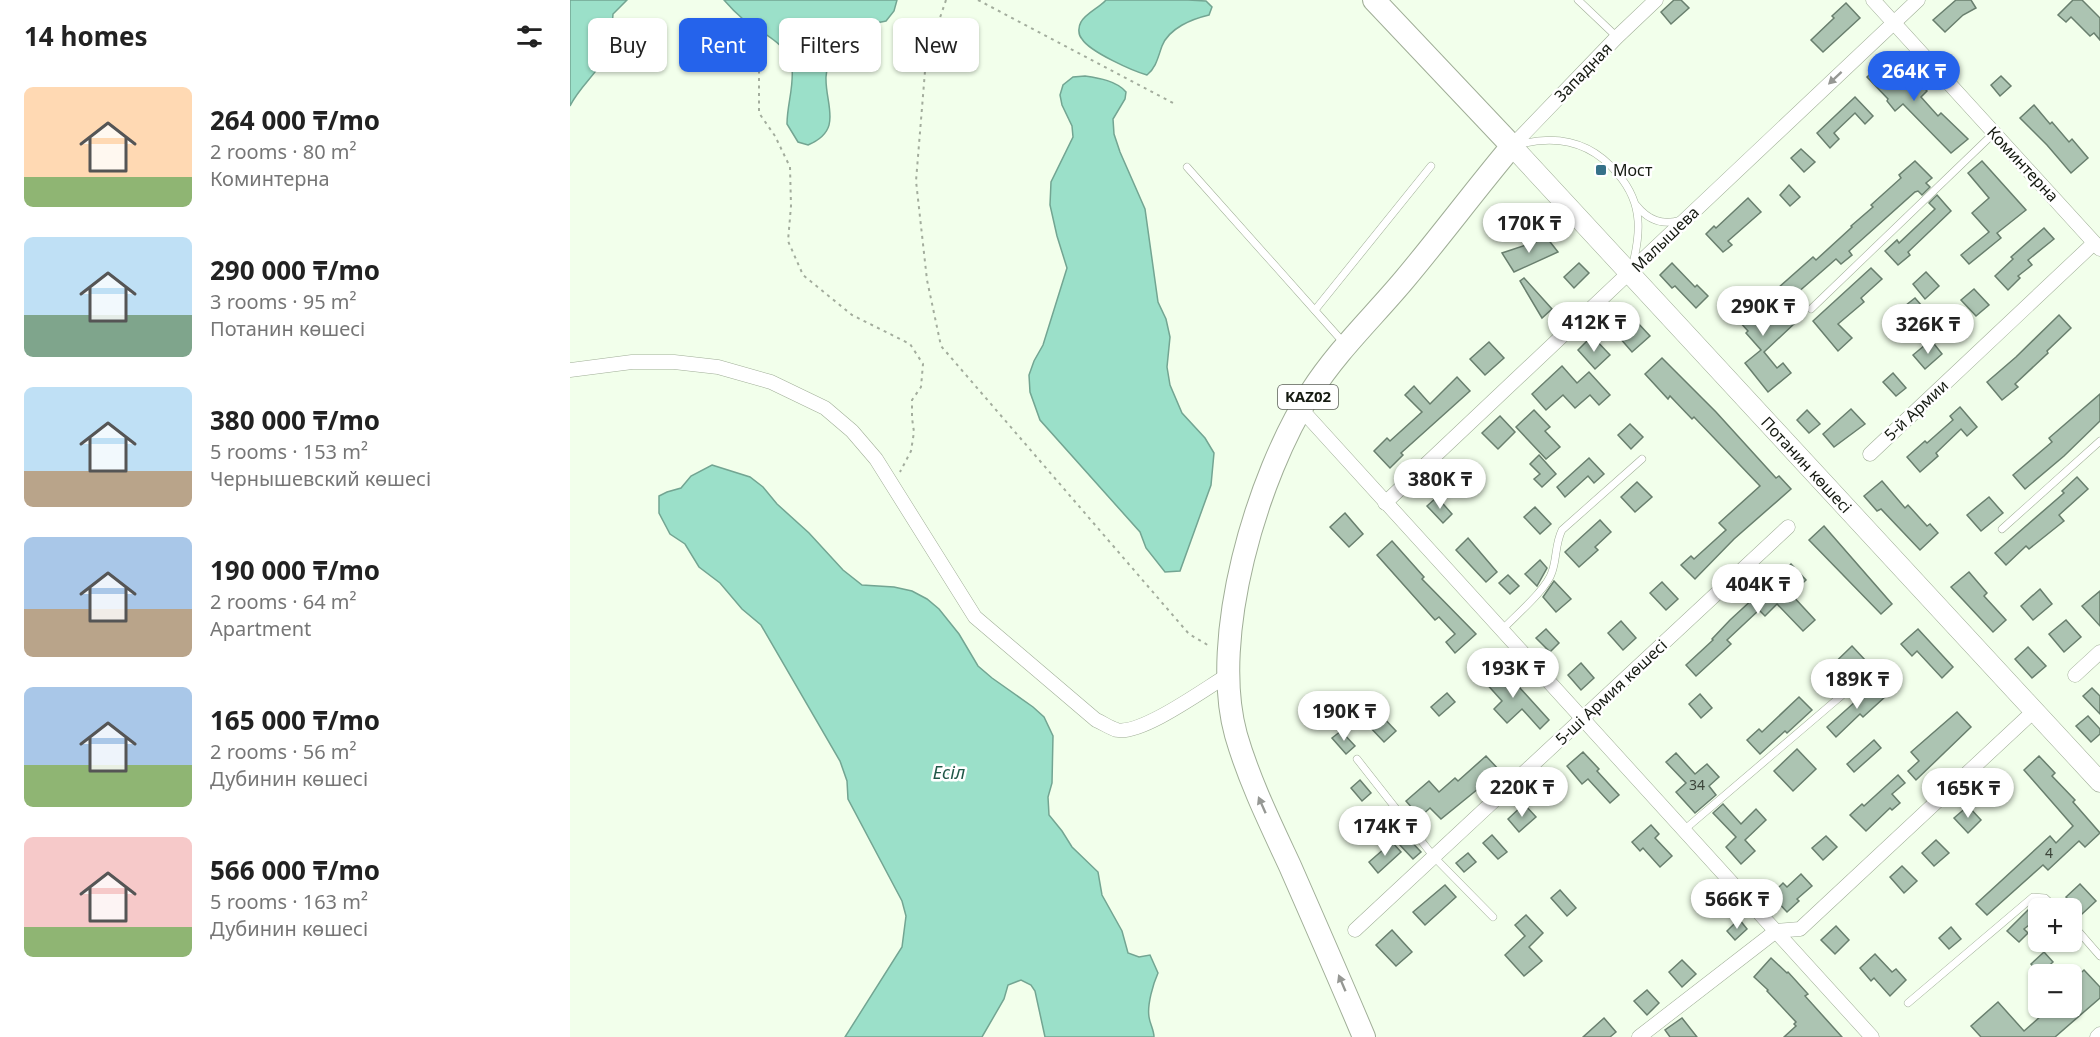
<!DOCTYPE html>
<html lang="en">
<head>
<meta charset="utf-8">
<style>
  body { margin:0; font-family:"Noto Sans",sans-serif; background:#f6f6f6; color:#222; height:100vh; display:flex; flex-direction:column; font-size:22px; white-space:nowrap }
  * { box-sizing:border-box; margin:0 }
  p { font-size:20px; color:#767676 }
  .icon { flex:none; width:33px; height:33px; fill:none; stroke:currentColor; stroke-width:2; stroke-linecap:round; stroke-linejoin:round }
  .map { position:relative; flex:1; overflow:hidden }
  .details { display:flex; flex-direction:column; background:#fff; width:570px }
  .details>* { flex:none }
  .guide { position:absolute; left:18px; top:18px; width:570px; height:54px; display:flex; gap:12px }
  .controls { position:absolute; left:1458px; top:898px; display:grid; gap:12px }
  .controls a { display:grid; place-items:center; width:54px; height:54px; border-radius:9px; background:#fff; box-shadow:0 2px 4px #0004; font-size:30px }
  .price { position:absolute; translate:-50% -51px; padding:0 14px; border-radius:21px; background:#fff; color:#222; font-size:20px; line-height:39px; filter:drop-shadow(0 2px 3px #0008) }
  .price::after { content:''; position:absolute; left:50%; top:36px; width:18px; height:14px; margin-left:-9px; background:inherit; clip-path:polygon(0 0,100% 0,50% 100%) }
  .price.current { background:#2563eb; color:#fff }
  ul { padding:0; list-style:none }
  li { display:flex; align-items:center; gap:18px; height:150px; padding:0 24px }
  li span { display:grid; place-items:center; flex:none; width:168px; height:120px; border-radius:9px; color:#555 }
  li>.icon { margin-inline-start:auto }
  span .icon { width:72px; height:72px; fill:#fffc; stroke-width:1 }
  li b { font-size:26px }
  h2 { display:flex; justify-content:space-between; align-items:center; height:72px; padding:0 24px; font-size:26px }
  .pill { padding:0 21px; border-radius:9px; background:#fff; box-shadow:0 2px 4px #0004; font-size:21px; line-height:54px }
  .pill.current { background:#2563eb; color:#fff }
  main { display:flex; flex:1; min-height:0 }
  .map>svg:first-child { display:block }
</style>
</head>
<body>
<main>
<section class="details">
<h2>14 homes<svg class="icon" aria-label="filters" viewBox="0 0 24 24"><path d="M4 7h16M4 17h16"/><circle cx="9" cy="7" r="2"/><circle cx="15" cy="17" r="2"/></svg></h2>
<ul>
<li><span style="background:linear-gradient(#ffd9b3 75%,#8fb573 0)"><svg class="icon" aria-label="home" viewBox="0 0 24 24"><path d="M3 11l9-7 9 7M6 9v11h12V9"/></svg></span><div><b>264 000 ₸/mo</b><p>2 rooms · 80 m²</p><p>Коминтерна</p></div></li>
<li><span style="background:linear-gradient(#bfe0f5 65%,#7fa58c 0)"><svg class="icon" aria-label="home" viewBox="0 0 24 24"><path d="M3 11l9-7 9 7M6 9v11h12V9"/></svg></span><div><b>290 000 ₸/mo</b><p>3 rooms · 95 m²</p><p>Потанин көшесі</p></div></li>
<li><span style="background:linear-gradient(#bfe0f5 70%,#b9a48a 0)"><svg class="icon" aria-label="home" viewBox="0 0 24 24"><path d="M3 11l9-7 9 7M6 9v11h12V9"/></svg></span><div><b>380 000 ₸/mo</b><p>5 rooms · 153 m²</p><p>Чернышевский көшесі</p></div></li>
<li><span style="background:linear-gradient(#a9c7e8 60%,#b9a48a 0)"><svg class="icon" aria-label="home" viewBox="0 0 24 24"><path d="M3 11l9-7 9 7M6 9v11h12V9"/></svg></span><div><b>190 000 ₸/mo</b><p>2 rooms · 64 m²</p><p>Apartment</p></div></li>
<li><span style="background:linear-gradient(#a9c7e8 65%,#8fb573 0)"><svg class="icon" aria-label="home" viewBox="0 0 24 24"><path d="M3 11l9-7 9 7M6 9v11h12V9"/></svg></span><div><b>165 000 ₸/mo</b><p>2 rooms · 56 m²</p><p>Дубинин көшесі</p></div></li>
<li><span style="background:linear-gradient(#f6c9c9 75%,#8fb573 0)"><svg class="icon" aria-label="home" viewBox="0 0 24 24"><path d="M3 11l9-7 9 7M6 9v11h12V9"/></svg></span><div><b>566 000 ₸/mo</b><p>5 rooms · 163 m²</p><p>Дубинин көшесі</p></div></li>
</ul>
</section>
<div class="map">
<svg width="1530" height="1037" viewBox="0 0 1530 1037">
  <rect width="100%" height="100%" fill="#f2ffeb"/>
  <g fill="#9be0c9" stroke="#73a592" stroke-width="1.5">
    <path d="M0,0H57L43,14C42,24 43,37 40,47C32,70 10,85 0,106Z"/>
    <path d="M154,0H327L324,11L316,21C308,23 300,23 293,25C286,28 280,35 275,40C265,49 257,63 256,77C255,105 274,130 238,145L228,142L217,124C217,105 224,87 222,68C219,43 191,33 174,20C167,14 160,7 154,0Z"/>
    <path d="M536,0H618L636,1L642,7L639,15C622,19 599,28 592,46C588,57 586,68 577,75C563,71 520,52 512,39C508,35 508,27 511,22C516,13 529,8 536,0Z"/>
    <path d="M515,76C529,78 547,81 556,92L555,99L543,119L544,134L550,152L575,209L588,302L596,319L600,337L597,367L600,385L612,413L635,438L644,453L641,485L610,571L595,572L576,548L570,532L470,420L460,392L459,375L464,361L473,345L497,268L487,236L480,205L481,182L503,137L502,126L492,105L490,95L493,85L503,77Z"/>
    <path d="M142,465L180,477L193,487L207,504L239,533L273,570L292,585L324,587L342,591L357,599L369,609L389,634L408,666L422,678L463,707L474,717L483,736L482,783L478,797L479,815L492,831L502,847L528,872L532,895L552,931L558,953L569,957L580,955L588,973C583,984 577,1005 579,1017C580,1024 584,1030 584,1037H475L465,991L461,985L451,980L438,985L434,999L412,1037H275L332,947L336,916L332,901L278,799L277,781L270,761L191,625L172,609L150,583L129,567L115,544L100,534L89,513V496L97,492L111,488L121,476Z"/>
  </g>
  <g fill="#acc4b2" stroke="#697f6e" stroke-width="1.5">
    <path d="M1104,0H1111L1119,8L1101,24L1091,12Z"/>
    <path d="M1386,0H1401L1406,8L1393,15L1375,32L1363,20Z"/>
    <path d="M1503,0H1512L1530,18V40L1524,33L1520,36L1501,17L1496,22L1488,15Z"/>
    <path d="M1276,3L1290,18L1253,52L1241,40L1264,18L1262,16Z"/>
    <path d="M1320,56L1341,78L1343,77L1357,91L1351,97L1368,116L1371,113L1398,139L1381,153L1333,104L1325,111L1317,101L1318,99L1297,77Z"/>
    <path d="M1431,76L1441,86L1430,96L1421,85Z"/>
    <path d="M1285,97L1303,116L1295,124L1285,113L1264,133L1269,139L1260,148L1247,133Z"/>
    <path d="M1464,105L1480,124L1482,122L1499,142L1502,139L1518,158L1501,173L1477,145L1450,118Z"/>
    <path d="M1231,149L1245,162L1234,172L1221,158Z"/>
    <path d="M1345,161L1362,178L1356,183L1360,187L1352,195L1348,191L1345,192L1279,251L1282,255L1271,264L1266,259L1218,301L1207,289L1243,257L1246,260L1282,227L1281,226L1303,207L1301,205L1331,178L1329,175Z"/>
    <path d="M1412,161L1456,210L1427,233L1431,238L1399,264L1391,255L1419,232L1402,213L1419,198L1398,173Z"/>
    <path d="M1219,185L1230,197L1220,206L1210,195Z"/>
    <path d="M1367,195L1381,211L1338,252L1340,255L1328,265L1315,251L1327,240L1329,243L1365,209L1359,203Z"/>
    <path d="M1178,198L1191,212L1158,241L1162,245L1153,252L1136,234L1144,226L1146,228Z"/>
    <path d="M1474,228L1484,239L1458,260L1462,265L1448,276L1450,278L1438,290L1425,276L1443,259L1441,257Z"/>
    <path d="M977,238L988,252L944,272L932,253Z"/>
    <path d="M1009,263L1019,273L1004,288L994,277Z"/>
    <path d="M1102,263L1125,287L1127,285L1138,296L1126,308L1105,286L1102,288L1090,275Z"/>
    <path d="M1301,268L1312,279L1291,298L1294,302L1268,324L1282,338L1268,351L1243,321Z"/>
    <path d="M1356,272L1369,286L1355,299L1343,284Z"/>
    <path d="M954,278L982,309L972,318L950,281Z"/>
    <path d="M1404,289L1419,305L1406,316L1391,300Z"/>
    <path d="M1178,290L1198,313L1208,304L1225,323L1194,352L1207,368L1213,363L1221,373L1198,392L1175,363L1191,350L1176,333L1178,331L1158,309Z"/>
    <path d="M1345,298L1358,313L1345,325L1331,309Z"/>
    <path d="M1489,315L1501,328L1477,351L1478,353L1445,384L1448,387L1432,400L1417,382L1446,357Z"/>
    <path d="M1066,321L1080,336L1062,352L1049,337Z"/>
    <path d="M1022,336L1040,355L1025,369L1008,350Z"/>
    <path d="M1361,340L1372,354L1355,369L1343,355Z"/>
    <path d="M919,342L934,358L915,375L900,359Z"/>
    <path d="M1092,358L1146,412L1206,478L1209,476L1221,489L1164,539L1125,579L1111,565L1121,556L1124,559L1156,530L1149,523L1190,486L1124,417L1122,419L1100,396L1098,399L1075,374Z"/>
    <path d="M992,366L1007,383L1019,372L1040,395L1029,405L1020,395L1005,408L993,395L976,410L962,394Z"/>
    <path d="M1323,373L1336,388L1326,396L1313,382Z"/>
    <path d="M887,377L900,391L831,453L833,455L820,468L804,451L817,438L820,441L852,412L835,395L844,386L860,404Z"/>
    <path d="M1530,394V421L1494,456L1455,489L1443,475L1482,442L1479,438Z"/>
    <path d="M1390,407L1407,427L1397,436L1391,429L1366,453L1368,456L1350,472L1337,457L1355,441L1357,443L1383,420L1380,416Z"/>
    <path d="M1281,409L1295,424L1264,447L1253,434Z"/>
    <path d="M964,410L980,427L975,431L990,447L976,459L946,427Z"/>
    <path d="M1237,410L1250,424L1239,433L1227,420Z"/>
    <path d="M930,416L945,432L928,449L912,433Z"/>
    <path d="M1060,424L1073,437L1061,449L1048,435Z"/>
    <path d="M969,455L986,474L972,487L964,479L970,474L960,464Z"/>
    <path d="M1019,458L1034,474L1024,483L1018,476L995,497L987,487Z"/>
    <path d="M894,461L908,476L892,491L878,476Z"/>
    <path d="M1507,477L1518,489L1489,515L1494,521L1459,549L1456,546L1436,565L1425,553L1494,493L1492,491Z"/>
    <path d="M1312,481L1335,508L1338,505L1357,526L1360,524L1368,533L1350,550L1311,509L1307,511L1294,496Z"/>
    <path d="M1067,482L1082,497L1065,512L1051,497Z"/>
    <path d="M867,497L882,514L873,523L857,506Z"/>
    <path d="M1419,497L1433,513L1411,531L1397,515Z"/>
    <path d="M965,507L981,524L970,534L954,517Z"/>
    <path d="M775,513L793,534L779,547L760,527Z"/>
    <path d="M1030,520L1041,532L1025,547L1028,550L1009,567L995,552Z"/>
    <path d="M1254,526L1322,604L1311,614L1239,540Z"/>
    <path d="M898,538L927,572L916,582L886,550Z"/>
    <path d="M822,541L854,577L852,579L906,634L885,653L876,642L885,634L869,617L865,620L807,555Z"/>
    <path d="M970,560L977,568L967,586L955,574Z"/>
    <path d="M1221,564L1236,580L1221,594L1245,620L1233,631L1207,604L1195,616L1189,610L1157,640L1161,644L1126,676L1116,665L1143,640L1142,639L1160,620Z"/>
    <path d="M1399,572L1417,593L1414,596L1436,620L1423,632L1381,587Z"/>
    <path d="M938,575L949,586L940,594L929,583Z"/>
    <path d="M984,581L1001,599L986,612L973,597Z"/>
    <path d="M1092,582L1108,599L1096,610L1080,593Z"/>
    <path d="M1470,589L1482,604L1463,620L1451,606Z"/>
    <path d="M1530,591V626L1512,606Z"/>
    <path d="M1496,620L1511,637L1494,652L1479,634Z"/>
    <path d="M1051,621L1066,638L1053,650L1038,633Z"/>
    <path d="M976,629L989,643L980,652L966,638Z"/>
    <path d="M1348,629L1383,667L1372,678L1347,651L1342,656L1331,644Z"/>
    <path d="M1282,646L1296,661L1282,675L1280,673L1259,691L1248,679Z"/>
    <path d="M1458,647L1476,666L1462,678L1445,659Z"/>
    <path d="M1011,663L1024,678L1011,690L998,675Z"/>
    <path d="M930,666L979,720L970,729L952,709L937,723L924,709L932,701L914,681Z"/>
    <path d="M1305,684L1316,696L1293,717L1290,714L1266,737L1257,727Z"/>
    <path d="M1522,688L1530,696V714L1513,696Z"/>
    <path d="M877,693L885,702L869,716L861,707Z"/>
    <path d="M1130,694L1142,708L1131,718L1119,704Z"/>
    <path d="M1229,697L1242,710L1217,733L1215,731L1190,754L1177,740L1189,729L1192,732Z"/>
    <path d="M1387,712L1401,727L1346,780L1338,771L1349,761L1341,752Z"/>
    <path d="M810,714L826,731L814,742L798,725Z"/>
    <path d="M1518,716L1530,729V734L1521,742L1506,726Z"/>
    <path d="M771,731L785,746L776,754L762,738Z"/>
    <path d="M1304,740L1311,748L1284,772L1277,764Z"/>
    <path d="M1227,749L1246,769L1223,791L1204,771Z"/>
    <path d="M1013,752L1029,769L1027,771L1049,795L1040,803L1018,779L1012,784L997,766Z"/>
    <path d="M1106,753L1125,774L1137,764L1149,777L1139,786L1146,795L1125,813L1106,792L1116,783L1096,762Z"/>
    <path d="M916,756L930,771L871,819L860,808L850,817L836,801L859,781L869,792L885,778L888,781Z"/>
    <path d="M1469,756L1485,773L1482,776L1505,800L1503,802L1530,833L1515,847L1509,841L1478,870L1473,865L1417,915L1406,904L1480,836L1486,843L1503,826L1454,770Z"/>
    <path d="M1328,775L1335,783L1322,794L1330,803L1322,810L1320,808L1296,831L1280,815L1292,804L1294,806Z"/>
    <path d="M1431,777L1442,789L1426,803L1415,791Z"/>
    <path d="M790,780L801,793L792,801L781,788Z"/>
    <path d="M954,804L966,817L949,832L938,819Z"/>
    <path d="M1153,804L1171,824L1186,809L1196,820L1175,840L1185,851L1171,864L1156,847L1166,837L1143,813Z"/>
    <path d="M1398,806L1411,820L1398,833L1384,818Z"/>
    <path d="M1081,825L1089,834L1085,838L1102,856L1090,867L1073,848L1070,851L1062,842Z"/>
    <path d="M922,835L937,852L928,859L913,843Z"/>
    <path d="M1256,836L1267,847L1253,860L1242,848Z"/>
    <path d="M837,837L851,852L843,859L829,844Z"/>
    <path d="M1366,840L1379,853L1364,866L1352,853Z"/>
    <path d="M822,842L831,852L808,873L799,862Z"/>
    <path d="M898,853L906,862L894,872L886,863Z"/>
    <path d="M1332,866L1347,881L1334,893L1320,877Z"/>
    <path d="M1231,874L1242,886L1227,899L1229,901L1217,912L1201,895L1213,883L1217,887Z"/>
    <path d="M1510,884L1526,901L1512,914L1496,897Z"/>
    <path d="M875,885L886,897L855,925L843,912Z"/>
    <path d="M1140,889L1148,900L1137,908L1129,898Z"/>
    <path d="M990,890L1006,908L997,916L981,898Z"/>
    <path d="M1464,904L1468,909V918L1454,929L1458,933L1449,942L1437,931Z"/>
    <path d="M956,915L973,933L959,947L972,961L954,976L935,955L955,936L945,925Z"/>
    <path d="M1169,919L1177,929L1165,940L1157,931Z"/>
    <path d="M1266,926L1279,940L1265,954L1251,940Z"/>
    <path d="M1381,927L1391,939L1379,949L1369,938Z"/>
    <path d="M822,930L842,952L826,966L806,945Z"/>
    <path d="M1474,952L1483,962L1470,974L1461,964Z"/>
    <path d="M1305,954L1322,972L1326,969L1336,980L1320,996L1304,978L1301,981L1290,968Z"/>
    <path d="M1201,958L1217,973L1218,972L1238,994L1235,996L1272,1037H1214L1226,1026L1224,1024L1226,1022L1197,991L1198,990L1184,977Z"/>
    <path d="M1112,960L1126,974L1112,987L1099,972Z"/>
    <path d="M1514,970L1530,987V998L1485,1037H1411L1401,1026L1428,1002L1454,1031L1480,1008H1502V981Z"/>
    <path d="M1077,990L1089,1003L1077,1015L1064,1001Z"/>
    <path d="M1034,1018L1046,1032L1040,1037H1013Z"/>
    <path d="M1112,1018L1127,1037H1100L1095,1030Z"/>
  </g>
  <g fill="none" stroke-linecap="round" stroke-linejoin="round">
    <defs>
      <g id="service">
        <path d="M1008,0L1047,37"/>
        <path d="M947,145C987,134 1021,141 1048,174C1059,187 1067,204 1068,221C1069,236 1066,252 1062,267"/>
        <path d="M617,167L773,342"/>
        <path d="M1066,205C1078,220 1092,226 1111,220"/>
        <path d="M1241,309L1424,133"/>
        <path d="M745,310L861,166"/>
        <path d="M1432,529L1530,441"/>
        <path d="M932,630C945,616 977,589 982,572C987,558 985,544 992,530L1072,459"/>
        <path d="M787,759L864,857L923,917"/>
        <path d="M1114,830L1291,679"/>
        <path d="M1502,924L1530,956"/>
        <path d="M1338,1003L1463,897L1475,898L1487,909"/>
      </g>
      <g id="minor">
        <path d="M1303,0L1530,249"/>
        <path d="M942,146L1047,37L1086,0"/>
        <path d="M0,370L62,362H104L148,367L201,382L255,408L282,431L306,459L405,617L526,720C533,723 540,728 547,730C572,735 636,688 658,675"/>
        <path d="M731,409L1302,1037"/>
        <path d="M1300,454L1524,243"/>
        <path d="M815,503L1348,0"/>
        <path d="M1505,675L1530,652"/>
        <path d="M785,930L1218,527"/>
        <path d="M1069,1037L1206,931L1230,929L1465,710"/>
        <path d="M1527,1037L1530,1034"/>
      </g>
      <g id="secondary">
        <path id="s1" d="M942,146L1530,782"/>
      </g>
      <path id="trunk" d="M794,1037C770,980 745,923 720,866C700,823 679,780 666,735C639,638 687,476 741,392C767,351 803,317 834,280C871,236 905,190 942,146L804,0"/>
    </defs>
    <use href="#service" stroke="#a0ae97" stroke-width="8"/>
    <use href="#minor" stroke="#a0ae97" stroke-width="15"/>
    <use href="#secondary" stroke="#a0ae97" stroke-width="21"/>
    <use href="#trunk" stroke="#a0ae97" stroke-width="24"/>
    <g stroke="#a3ad9d" stroke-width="2" stroke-dasharray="3 4.5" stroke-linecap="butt">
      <path d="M376,0L356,59L346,181L357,280L371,346L619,634L641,647"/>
      <path d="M408,0L603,103"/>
      <path d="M189,48V113L205,136L220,167L221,206L218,241L233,275L282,315L340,344L353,364L351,387L342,400V418L344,432L341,451L330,472"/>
    </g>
    <use href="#service" stroke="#fff" stroke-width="7"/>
    <use href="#minor" stroke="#fff" stroke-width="14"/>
    <use href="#secondary" stroke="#fff" stroke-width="20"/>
    <use href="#trunk" stroke="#fff" stroke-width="22"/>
  </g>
  <defs><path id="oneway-solid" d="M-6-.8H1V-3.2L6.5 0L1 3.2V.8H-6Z" transform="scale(1.5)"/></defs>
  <g fill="#969894">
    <use href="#oneway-solid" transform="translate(1265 78) rotate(137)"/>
    <use href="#oneway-solid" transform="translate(692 805) rotate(-114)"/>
    <use href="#oneway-solid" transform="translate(772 983) rotate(-113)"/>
  </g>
  <rect fill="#367189" stroke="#fff" stroke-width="2" x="1025" y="164" width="12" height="12" rx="3"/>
  <g text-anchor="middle" stroke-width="5" stroke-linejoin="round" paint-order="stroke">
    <g font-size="14" fill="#3b4439">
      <text x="1127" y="790">34</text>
      <text x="1479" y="858">4</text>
    </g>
    <rect fill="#fff" stroke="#5b5f58" stroke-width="1.5" x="708" y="385" width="60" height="24" rx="4.5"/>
    <g font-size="15" font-weight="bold" fill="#151a11">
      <text x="738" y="402">KAZ02</text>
    </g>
    <g font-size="16" fill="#151a11" stroke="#fff">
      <text transform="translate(1013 72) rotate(-46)" y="6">Западная</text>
      <text transform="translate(1453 164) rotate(47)" y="6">Коминтерна</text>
      <text transform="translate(1095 239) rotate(-44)" y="6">Малышева</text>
      <text transform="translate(1346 410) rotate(-43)" y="6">5-й Армии</text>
      <text dy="6" stroke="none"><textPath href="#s1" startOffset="434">Потанин көшесі</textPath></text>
      <text transform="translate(1041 692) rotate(-43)" y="6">5-ші Армия көшесі</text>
    </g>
    <g font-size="16" fill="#151a11" stroke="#fff" text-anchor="start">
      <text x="1043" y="176">Мост</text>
    </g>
    <g font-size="18" font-style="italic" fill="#215848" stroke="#fff">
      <text x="379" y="779">Есіл</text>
    </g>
  </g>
</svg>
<div class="controls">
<a>+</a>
<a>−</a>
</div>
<b class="price current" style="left:1344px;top:102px">264K ₸</b>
<b class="price" style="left:959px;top:254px">170K ₸</b>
<b class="price" style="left:1193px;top:337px">290K ₸</b>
<b class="price" style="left:1024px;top:353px">412K ₸</b>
<b class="price" style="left:1358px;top:355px">326K ₸</b>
<b class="price" style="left:870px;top:510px">380K ₸</b>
<b class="price" style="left:1188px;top:615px">404K ₸</b>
<b class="price" style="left:943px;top:699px">193K ₸</b>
<b class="price" style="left:1287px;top:710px">189K ₸</b>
<b class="price" style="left:774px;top:742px">190K ₸</b>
<b class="price" style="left:952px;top:818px">220K ₸</b>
<b class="price" style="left:1398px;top:819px">165K ₸</b>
<b class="price" style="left:815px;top:857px">174K ₸</b>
<b class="price" style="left:1167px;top:930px">566K ₸</b>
<div class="guide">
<a class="pill">Buy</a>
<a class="pill current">Rent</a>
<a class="pill">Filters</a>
<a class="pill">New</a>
</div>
</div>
</main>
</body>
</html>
